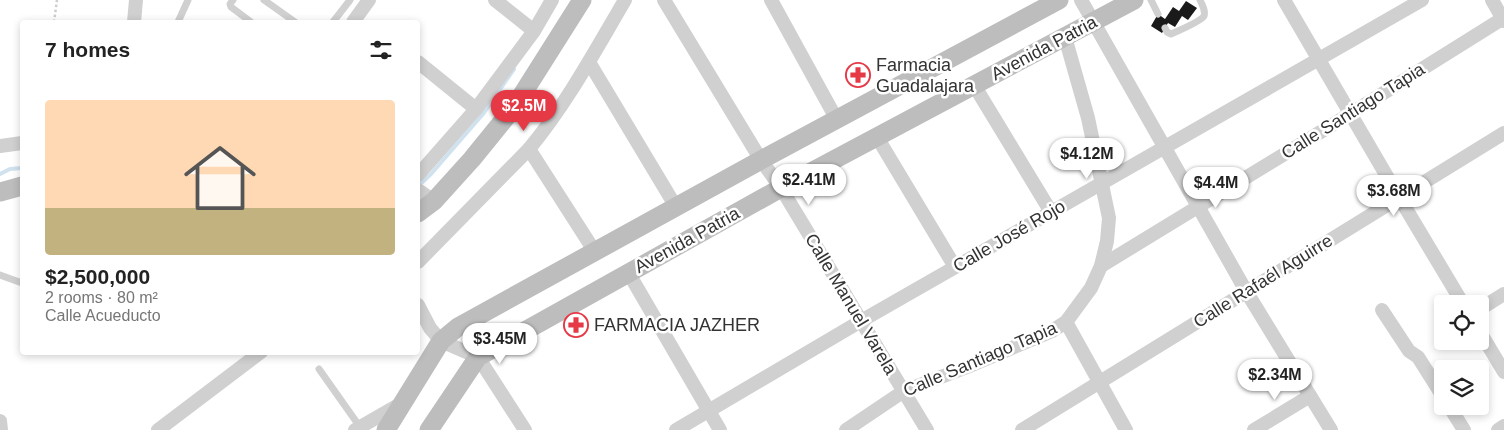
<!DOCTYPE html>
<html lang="en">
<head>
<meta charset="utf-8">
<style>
  body { margin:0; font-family:Arial,sans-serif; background:#f2f2f2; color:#222; height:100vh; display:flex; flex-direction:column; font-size:19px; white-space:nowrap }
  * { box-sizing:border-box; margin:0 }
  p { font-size:16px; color:#767676 }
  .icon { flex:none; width:28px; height:28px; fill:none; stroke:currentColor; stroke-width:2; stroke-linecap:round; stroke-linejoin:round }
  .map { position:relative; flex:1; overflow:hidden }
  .sheet { position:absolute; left:20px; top:20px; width:400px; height:335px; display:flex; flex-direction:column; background:#fff; border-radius:5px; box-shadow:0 2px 8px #0003 }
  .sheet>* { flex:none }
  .fabs { position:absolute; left:1434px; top:295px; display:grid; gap:10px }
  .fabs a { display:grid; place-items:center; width:55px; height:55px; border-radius:5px; background:#fff; box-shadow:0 2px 8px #0003; font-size:25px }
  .price { position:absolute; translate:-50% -42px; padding:0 11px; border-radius:18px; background:#fff; color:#222; font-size:16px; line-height:32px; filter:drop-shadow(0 1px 2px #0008) }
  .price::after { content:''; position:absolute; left:50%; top:30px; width:15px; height:11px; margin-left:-8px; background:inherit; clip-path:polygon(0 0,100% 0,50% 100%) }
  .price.on { background:#e63946; color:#fff }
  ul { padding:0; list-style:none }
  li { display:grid; align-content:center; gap:10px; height:265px; padding:0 25px }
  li+li { border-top:1px solid #e0e0e0 }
  li span { display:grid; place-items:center; height:155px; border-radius:5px; color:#555 }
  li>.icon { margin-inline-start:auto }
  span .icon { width:90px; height:90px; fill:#fffc; stroke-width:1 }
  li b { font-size:21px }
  h2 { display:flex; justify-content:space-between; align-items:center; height:60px; padding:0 25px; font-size:21px }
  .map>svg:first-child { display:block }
</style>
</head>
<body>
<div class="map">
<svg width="1504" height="430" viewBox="0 0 1504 430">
  <rect width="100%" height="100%" fill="#fff"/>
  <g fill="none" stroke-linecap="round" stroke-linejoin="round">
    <g stroke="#cfe2ee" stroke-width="4">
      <path d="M0,174L10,169L22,168"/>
      <path d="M418,186L431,174L483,114L514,69"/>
    </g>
  </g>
  <path fill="#1a1a1a" d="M1186,1L1197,8L1188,20L1182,16L1175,27L1168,23L1162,33L1151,26L1158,14L1165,19L1173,7L1179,11Z"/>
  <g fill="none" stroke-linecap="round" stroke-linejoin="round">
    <path stroke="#cdcdcd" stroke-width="2.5" stroke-dasharray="2.5 2.5" stroke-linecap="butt" d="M54,22L57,0"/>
    <g stroke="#d0d0d0" stroke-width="7">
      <path d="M233,0L230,4L231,7L251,22"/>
      <path d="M264,0L295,22"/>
      <path d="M1151,0L1158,14"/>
      <path d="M178,22L188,0"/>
      <path d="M333,22L350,0"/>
      <path d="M1165,28L1167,32L1171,34C1178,31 1201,21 1204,16C1206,10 1202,5 1200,0"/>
      <path d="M0,275L22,283"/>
      <path d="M319,369L360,427"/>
    </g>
    <g stroke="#d0d0d0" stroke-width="14">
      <path d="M495,0L534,31"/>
      <path d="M664,0L761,160L781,188L927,430"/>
      <path d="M771,0L837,120"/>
      <path d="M1081,0L1246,291L1331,430"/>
      <path d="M1284,0L1399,197L1463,304"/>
      <path d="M1492,0L1504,21"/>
      <path d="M134,22L136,0"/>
      <path d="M353,22L369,0"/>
      <path d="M418,62L476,109"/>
      <path d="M589,62L676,207"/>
      <path d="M974,85L1051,212"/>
      <path d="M877,137L955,267"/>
      <path d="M0,146L22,143"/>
      <path d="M529,149L595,252"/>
      <path d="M418,175L476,109L534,31L552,0"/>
      <path d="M418,190L434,201"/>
      <path d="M418,262L529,149C567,103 595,51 625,0"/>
      <path d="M1101,266L1350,114L1502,19"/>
      <path d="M628,272L720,430"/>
      <path d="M418,305L430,328L441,341L478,357L525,430"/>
      <path d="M1480,309L1504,294"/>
      <path d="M1382,310L1409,351L1418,357L1442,395"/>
      <path d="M1066,322L1126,430"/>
      <path d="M1480,332L1504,372"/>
      <path d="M1449,406L1464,430"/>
      <path d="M0,421L1,430"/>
      <path d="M158,430L261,352"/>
      <path d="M355,430L402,403"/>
      <path d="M676,430L861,321L1422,0"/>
      <path d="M846,430L904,391L967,367L1052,331L1066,322L1091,288L1101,266L1107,241L1109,218L1088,118L1065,37"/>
      <path d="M1022,430L1504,133"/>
      <path d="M1254,430L1310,396"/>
      <path d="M1498,430L1504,426"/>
    </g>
    <g stroke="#bdbdbd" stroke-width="19">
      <path d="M0,192L22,186"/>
      <path d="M418,213L434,201L472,159L515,106L582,0"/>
      <path d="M386,430L441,341L458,327L761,160L1059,0"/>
      <path d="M429,430L478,357L781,188L1134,0"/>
    </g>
  </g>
  <defs>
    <symbol id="pharmacy-ring" viewBox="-11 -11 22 22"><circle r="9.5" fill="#fff" stroke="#e63946" stroke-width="1.5"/><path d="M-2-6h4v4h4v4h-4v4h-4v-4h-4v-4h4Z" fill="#e63946"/></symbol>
  </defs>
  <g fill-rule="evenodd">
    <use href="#pharmacy-ring" x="844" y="61" width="28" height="28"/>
    <use href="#pharmacy-ring" x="562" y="311" width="28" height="28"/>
  </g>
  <g text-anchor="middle" stroke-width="5" stroke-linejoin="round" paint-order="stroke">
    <g font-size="18" fill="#333" stroke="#fff">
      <text transform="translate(1044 48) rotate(-28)" y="6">Avenida Patria</text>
      <text transform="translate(1353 111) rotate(-32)" y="6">Calle Santiago Tapia</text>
      <text transform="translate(1009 236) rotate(-30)" y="6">Calle José Rojo</text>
      <text transform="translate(687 240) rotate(-29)" y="6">Avenida Patria</text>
      <text transform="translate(1263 281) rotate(-32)" y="6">Calle Rafaél Aguirre</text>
      <text transform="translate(851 304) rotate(59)" y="6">Calle Manuel Varela</text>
      <text transform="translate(980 359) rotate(-23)" y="6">Calle Santiago Tapia</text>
    </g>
    <g font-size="18" fill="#333" stroke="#fff" text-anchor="start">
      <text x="876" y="71">Farmacia<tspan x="876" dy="21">Guadalajara</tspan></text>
      <text x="594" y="331">FARMACIA JAZHER</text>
    </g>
  </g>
</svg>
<div class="fabs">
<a><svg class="icon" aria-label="locate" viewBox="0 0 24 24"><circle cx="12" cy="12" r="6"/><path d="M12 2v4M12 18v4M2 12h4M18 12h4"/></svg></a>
<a><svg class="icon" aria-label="layers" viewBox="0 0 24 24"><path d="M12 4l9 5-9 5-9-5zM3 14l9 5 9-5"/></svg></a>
</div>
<b class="price on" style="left:524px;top:132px">$2.5M</b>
<b class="price" style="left:1087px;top:180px">$4.12M</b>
<b class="price" style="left:809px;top:206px">$2.41M</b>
<b class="price" style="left:1216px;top:209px">$4.4M</b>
<b class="price" style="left:1394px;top:217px">$3.68M</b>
<b class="price" style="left:500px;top:365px">$3.45M</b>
<b class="price" style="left:1275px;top:401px">$2.34M</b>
<section class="sheet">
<h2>7 homes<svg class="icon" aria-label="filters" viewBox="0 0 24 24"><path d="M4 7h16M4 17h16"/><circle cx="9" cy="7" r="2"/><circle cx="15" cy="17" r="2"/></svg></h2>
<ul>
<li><span style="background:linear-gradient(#ffd9b3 70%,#c2b280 0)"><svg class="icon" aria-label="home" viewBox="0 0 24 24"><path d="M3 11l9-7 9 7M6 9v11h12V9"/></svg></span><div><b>$2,500,000</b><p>2 rooms · 80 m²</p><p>Calle Acueducto</p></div></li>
</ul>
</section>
</div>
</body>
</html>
